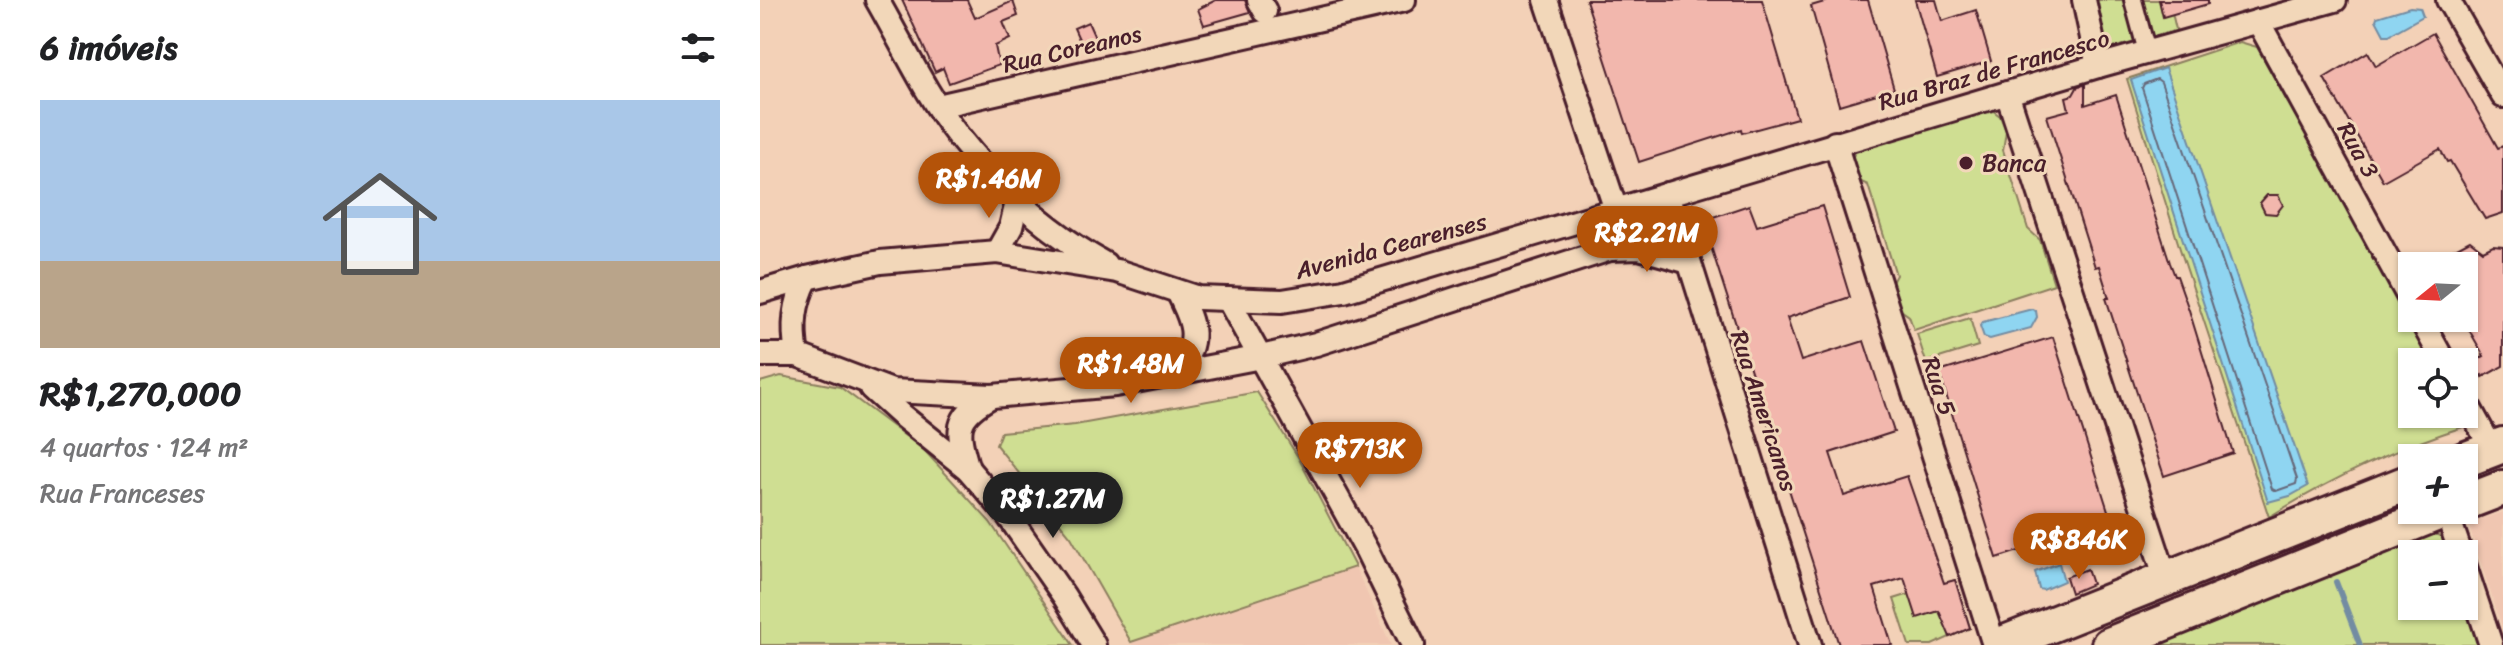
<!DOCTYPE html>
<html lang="pt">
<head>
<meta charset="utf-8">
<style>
  body { margin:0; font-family:Sriracha,sans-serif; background:#f6f6f6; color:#202124; height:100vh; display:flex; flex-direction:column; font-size:30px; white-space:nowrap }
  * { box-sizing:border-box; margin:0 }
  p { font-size:26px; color:#757577 }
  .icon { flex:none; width:44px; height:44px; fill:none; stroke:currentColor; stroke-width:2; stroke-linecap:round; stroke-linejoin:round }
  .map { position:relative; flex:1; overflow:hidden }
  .panel { display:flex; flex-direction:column; background:#fff; width:760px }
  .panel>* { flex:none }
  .needle { width:52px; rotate:252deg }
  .buttons { position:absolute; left:1638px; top:252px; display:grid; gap:16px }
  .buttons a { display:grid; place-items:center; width:80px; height:80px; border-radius:0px; background:#fff; box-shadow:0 2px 6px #0004; font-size:40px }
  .price { position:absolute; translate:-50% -68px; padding:0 18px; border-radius:28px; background:#b45309; color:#fff; font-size:26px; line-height:52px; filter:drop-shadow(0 2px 4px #0008) }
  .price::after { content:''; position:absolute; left:50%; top:48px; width:24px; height:18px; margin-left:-12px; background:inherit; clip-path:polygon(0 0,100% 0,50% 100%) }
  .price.selected { background:#222; color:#fff }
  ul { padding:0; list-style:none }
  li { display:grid; align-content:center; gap:16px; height:424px; padding:0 40px }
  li+li { border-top:2px solid #e0e0e0 }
  li span { display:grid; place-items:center; height:248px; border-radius:0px; color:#555 }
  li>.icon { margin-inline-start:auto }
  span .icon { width:144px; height:144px; fill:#fffc; stroke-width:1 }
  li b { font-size:34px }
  h2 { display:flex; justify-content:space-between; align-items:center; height:96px; padding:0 40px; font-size:34px }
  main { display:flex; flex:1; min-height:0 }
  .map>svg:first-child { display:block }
</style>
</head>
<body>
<main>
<section class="panel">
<h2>6 imóveis<svg class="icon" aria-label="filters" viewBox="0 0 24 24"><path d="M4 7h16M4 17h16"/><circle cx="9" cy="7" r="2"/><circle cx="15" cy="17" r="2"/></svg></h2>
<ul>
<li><span style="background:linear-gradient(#a9c7e8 65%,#b9a48a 0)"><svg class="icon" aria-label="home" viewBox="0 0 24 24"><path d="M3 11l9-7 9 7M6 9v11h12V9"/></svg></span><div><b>R$1,270,000</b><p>4 quartos · 124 m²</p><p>Rua Franceses</p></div></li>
</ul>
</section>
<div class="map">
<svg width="1743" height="645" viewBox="0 0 1743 645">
  <rect width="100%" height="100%" fill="#f3d1b7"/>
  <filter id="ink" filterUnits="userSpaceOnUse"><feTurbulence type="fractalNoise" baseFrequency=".0125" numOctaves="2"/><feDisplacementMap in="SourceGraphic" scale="16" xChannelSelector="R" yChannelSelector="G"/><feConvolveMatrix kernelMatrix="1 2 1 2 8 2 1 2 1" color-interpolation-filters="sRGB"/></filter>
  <g filter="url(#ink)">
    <g fill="#f0c6b1">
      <path d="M1743,512V630L1708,523Z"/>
      <path d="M595,567L631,645H372L371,643Z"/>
    </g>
    <g fill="#cfde92" stroke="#8c7e5e" stroke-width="2">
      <path d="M1335,0H1409L1418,38L1356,51L1346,48Z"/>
      <path d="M1480,42L1497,47L1673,362H1652V414H1703L1709,425C1634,449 1576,476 1509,517L1420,249L1367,79Z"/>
      <path d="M1228,107L1240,116L1246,131L1243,150L1268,229L1280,240L1294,284L1154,330L1149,316L1138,308L1130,286L1136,275L1108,185L1097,180L1091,160L1096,150Z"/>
      <path d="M1210,318L1218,346L1166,362L1157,334Z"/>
      <path d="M21,376L80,387L164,450L230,522L313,645H0V382Z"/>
      <path d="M497,392L538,457L595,567L371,642L311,537L236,445L241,432L315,425Z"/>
      <path d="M1671,533L1686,538L1692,554H1652V606H1704V592L1721,645H1397Z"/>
      <path d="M1195,580L1210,628L1172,645H1149L1134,599Z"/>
    </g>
    <g fill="#8fd5f1" stroke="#738ca2" stroke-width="2">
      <path d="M1650,7L1660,8L1663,16L1629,35H1624L1616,20L1617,17Z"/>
      <path d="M1405,68L1548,486L1530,496L1508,502L1371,80Z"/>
      <path d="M1272,309L1276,311L1277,317L1271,328L1230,339L1224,337L1220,326L1223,322Z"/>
      <path d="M1299,563L1304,581L1283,590L1279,589L1275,572Z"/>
    </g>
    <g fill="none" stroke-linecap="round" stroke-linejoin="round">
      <path stroke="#66687a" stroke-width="2" d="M1397,79L1401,82L1537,479L1536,484L1516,491L1512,489L1382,88L1384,84Z"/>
      <path stroke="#738ca2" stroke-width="6" d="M1576,582L1600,645"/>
    </g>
    <g fill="#f2b7ad" stroke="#4a1f2b" stroke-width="2">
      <path d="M142,0H207L215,18L253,1L258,16L243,22L250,39L235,46L239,65L189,83L183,68L175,72Z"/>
      <path d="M456,0H485L490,12L444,25L438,9Z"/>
      <path d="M826,0H1002L1037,118L982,133L981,129L879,162Z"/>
      <path d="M1071,0H1108L1134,89L1079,105L1051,6Z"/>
      <path d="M1155,0H1176L1182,21L1216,10L1231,61L1177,77Z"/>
      <path d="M1399,0H1448V4L1403,17Z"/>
      <path d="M328,22L336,40L322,46L314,28Z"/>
      <path d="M1673,33L1738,148L1743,146V213L1725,219L1690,161L1687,162L1680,149L1623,181L1564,78L1608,52L1616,66Z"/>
      <path d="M1325,85V105L1356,95L1410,263L1415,276H1417L1429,310L1473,453L1404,476L1346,298H1349L1339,266L1335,267L1287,116L1309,110L1306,97L1313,95L1318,86Z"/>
      <path d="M1507,195H1518L1523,205L1516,214L1505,213L1500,203Z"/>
      <path d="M989,205L997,226L1062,206L1090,297L1027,318L1041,361L1104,341L1134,432L1070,453L1081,486L1084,496L1147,476L1184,583L1195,580L1210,628L1190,637L1179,611L1157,618L1144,578L1114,587L1132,645H1079L944,225V220Z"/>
      <path d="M1710,241L1723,251L1733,246L1743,247V366L1723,377L1722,375L1719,376L1711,363L1724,356L1704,321V266H1663Z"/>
      <path d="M1293,337L1350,517L1289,535L1290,541L1237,558L1179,372Z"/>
      <path d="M1327,569L1332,584L1311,593L1306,577Z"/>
    </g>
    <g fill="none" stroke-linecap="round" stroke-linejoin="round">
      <defs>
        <path id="pedestrian" d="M1373,0L1387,52"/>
        <g id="minor">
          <path d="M117,0C143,45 166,95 198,136C239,188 288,232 345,264"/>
          <path d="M499,0L505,11"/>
          <path d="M786,0L856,210"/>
          <path d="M1324,0L1338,66"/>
          <path d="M1688,0L1743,96"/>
          <path d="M1498,21L1652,303"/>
          <path d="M1247,93L1406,579"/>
          <path d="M178,106L644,0"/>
          <path d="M1075,143L1234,645"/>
          <path d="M908,194L1050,645"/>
          <path d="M851,249L879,248L929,262"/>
          <path d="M237,252L251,227L257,202"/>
          <path d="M0,292L47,278L120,262L237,252L357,271L439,298L522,301L584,291L1338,66L1575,0"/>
          <path d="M468,299L607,551L653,645"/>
          <path d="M1660,318L1684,362"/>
          <path d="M0,355H37L132,391L232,396L355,385L501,357L556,344L850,249L891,225L908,194"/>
          <path d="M37,355C32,326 34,304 47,278"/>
          <path d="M418,374C439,338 436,329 418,292"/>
          <path d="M111,388L141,415L208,469L247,514L304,596L334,645"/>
          <path d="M1704,398L1732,449"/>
          <path d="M208,469C197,431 193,418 230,397"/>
          <path d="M1686,510L1701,554"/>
          <path d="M1704,564L1731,645"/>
        </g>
        <g id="primary">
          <path d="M1704,460L1743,445"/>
          <path d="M1704,503L1743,488"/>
          <path d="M1240,645L1652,481"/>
          <path d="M1349,645L1685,510"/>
        </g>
      </defs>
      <use href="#pedestrian" stroke="#4a1f2b" stroke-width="22"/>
      <use href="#minor" stroke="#4a1f2b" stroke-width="28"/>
      <use href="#primary" stroke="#4a1f2b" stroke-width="40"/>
      <use href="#pedestrian" stroke="#f2d7b9" stroke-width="16"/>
      <use href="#minor" stroke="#f2d7b9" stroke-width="22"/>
      <use href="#primary" stroke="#f2d7b9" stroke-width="34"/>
    </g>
  </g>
  <circle fill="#4a1f2b" stroke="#f2d7b9" stroke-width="3" cx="1206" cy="163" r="8"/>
  <g text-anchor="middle" stroke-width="6" stroke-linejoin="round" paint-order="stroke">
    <g font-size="24" fill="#4a1f2b" stroke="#f2d7b9">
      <text transform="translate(312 49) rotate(-13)" y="8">Rua Coreanos</text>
      <text transform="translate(1234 70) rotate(-16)" y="8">Rua Braz de Francesco</text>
      <text transform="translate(1598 150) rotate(61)" y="8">Rua 3</text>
      <text transform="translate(631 246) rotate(-15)" y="8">Avenida Cearenses</text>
      <text transform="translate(1179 386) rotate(72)" y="8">Rua 5</text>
      <text transform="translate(1004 411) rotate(72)" y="8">Rua Americanos</text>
    </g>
    <g font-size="24" fill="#4a1f2b" stroke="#f2d7b9" text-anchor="start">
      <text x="1222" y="171">Banca</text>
    </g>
  </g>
</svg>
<div class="buttons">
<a><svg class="needle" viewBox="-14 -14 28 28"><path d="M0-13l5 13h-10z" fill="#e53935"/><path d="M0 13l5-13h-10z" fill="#757577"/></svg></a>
<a><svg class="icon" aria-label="locate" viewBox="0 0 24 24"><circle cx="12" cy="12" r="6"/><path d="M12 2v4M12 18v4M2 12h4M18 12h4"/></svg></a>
<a>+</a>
<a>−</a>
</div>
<b class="price" style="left:229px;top:220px">R$1.46M</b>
<b class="price" style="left:887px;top:274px">R$2.21M</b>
<b class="price" style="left:371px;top:405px">R$1.48M</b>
<b class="price" style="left:600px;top:490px">R$713K</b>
<b class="price selected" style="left:293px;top:540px">R$1.27M</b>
<b class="price" style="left:1319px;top:581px">R$846K</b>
</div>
</main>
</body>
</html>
